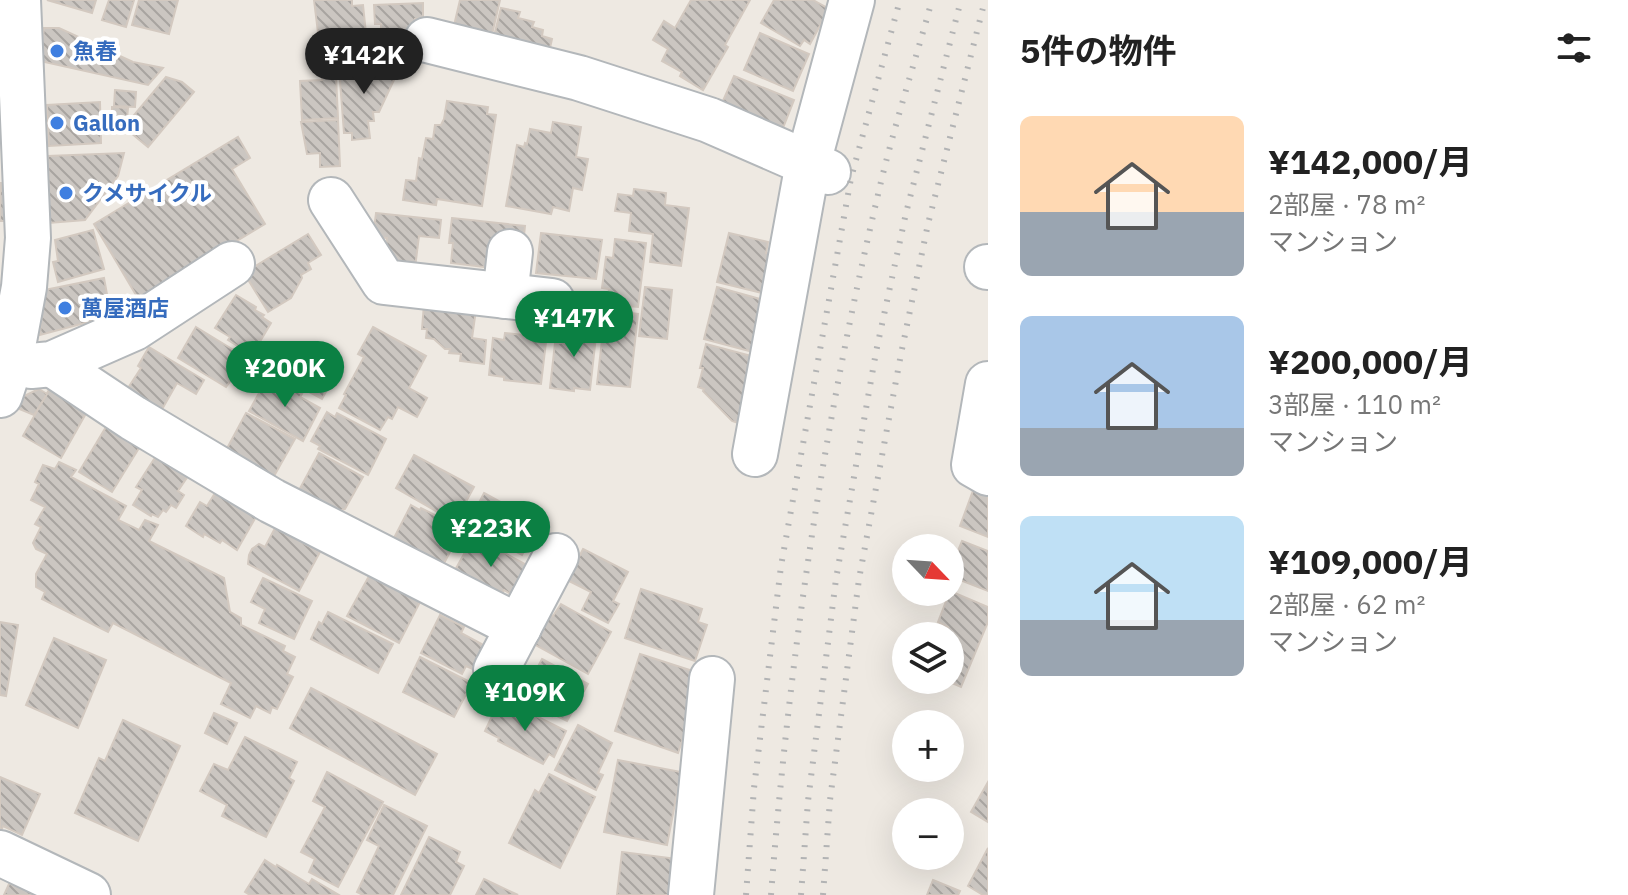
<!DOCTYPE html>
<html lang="ja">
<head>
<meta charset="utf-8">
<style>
  body { margin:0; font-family:"IBM Plex Sans","Noto Sans JP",sans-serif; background:#f2f2f2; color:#222; height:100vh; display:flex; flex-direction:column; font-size:30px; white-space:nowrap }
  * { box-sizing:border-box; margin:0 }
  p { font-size:26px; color:#767676 }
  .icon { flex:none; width:44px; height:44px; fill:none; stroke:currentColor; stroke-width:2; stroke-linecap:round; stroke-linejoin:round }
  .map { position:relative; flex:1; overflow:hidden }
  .panel { display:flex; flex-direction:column; background:#fff; width:640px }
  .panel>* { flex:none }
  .needle { width:52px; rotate:115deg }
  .fabs { position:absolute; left:892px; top:534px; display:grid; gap:16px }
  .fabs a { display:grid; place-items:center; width:72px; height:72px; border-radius:50%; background:#fff; box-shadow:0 8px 32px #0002; font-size:40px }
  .price { position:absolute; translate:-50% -68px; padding:0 18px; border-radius:28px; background:#0b8043; color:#fff; font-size:26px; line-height:52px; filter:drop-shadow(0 2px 4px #0008) }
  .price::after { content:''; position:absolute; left:50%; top:48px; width:24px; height:18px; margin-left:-12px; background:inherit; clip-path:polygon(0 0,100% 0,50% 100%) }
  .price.current { background:#222; color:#fff }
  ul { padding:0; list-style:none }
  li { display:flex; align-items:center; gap:24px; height:200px; padding:0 32px }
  li span { display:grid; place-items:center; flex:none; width:224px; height:160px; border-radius:12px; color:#555 }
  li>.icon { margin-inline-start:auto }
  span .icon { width:96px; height:96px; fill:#fffc; stroke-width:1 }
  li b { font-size:34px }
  h2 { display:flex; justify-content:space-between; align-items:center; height:96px; padding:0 32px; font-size:34px }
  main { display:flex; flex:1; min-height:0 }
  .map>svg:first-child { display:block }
</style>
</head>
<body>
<main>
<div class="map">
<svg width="988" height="895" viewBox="0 0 988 895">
  <defs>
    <pattern id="building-back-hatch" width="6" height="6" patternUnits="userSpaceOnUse" patternTransform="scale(2)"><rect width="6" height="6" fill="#cbc6c1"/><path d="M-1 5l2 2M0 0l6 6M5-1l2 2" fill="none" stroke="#a8a4a0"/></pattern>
  </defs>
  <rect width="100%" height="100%" fill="#eee9e2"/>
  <g fill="url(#building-back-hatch)" stroke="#d3c9c0" stroke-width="2">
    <path d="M47,0H96L92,13Z"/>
    <path d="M109,0H134L126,27L102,20Z"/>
    <path d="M139,0H178L169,34L132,25Z"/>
    <path d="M314,0H352V6L363,5L367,43L320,49Z"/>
    <path d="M460,0H500L490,43L452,34Z"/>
    <path d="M691,0H750L725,45L728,47L703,90L680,76L682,72L662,61L668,49L653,40L664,21L675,28Z"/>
    <path d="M774,0H813L829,9L810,44L804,40L800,46L761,23Z"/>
    <path d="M423,3V18L415,19V36L381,37V24H375L374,5Z"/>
    <path d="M501,8L520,12L518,18L534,22L532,27L543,30L542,36L552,39L548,57L492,44Z"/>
    <path d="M44,28H59L133,62L163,68L148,85L40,61Z"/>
    <path d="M760,33L809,54L793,91L744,70Z"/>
    <path d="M389,65L390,67H400L379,112H373L374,121H368L370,138L352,140V133H344L339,68Z"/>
    <path d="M336,76L338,118L302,120L300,81L322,80V77Z"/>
    <path d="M734,76L794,100L783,128L722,103Z"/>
    <path d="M166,77L182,82L194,92L148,147L124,127Z"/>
    <path d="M115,90L136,92L135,107L114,106Z"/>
    <path d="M447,101L488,107L487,114L496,115L482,206L437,199L436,205L403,200L406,180L416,181L419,158L422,159L426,138L433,139L435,125H441L444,119Z"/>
    <path d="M100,102L101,143L49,146L47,105Z"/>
    <path d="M112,107L128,108L127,119L112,117Z"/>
    <path d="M338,120L340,166L320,167V153L307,154L301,122Z"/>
    <path d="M553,122L581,127L576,157L588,159L582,190L573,188L569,211L553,207L551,214L506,206L517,145L524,147L525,143L527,144L530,129L551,133Z"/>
    <path d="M238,137L250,158L232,169L265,224L139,300L94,224Z"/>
    <path d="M124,153L118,176L85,220L49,223L48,156Z"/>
    <path d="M0,183H2L5,221H0Z"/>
    <path d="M634,189L666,193L665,205L689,208L681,266L650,262L653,234L629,231L631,213L615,211L618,194L633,196Z"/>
    <path d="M376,213L441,220L439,238L419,236L415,268L385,259L387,238L373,237Z"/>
    <path d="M452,218L525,226L523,245L492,268L451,263L453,243H449Z"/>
    <path d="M93,230L104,269L58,282L53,262L58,261L55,240Z"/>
    <path d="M541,233L602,240L596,279L536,273Z"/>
    <path d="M729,233L768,242L766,253L771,254L762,293L717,282Z"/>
    <path d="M308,234L321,255L308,263L311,269L301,275L302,278L291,298L268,312L244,273Z"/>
    <path d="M615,239L646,243L638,307L607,304L609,289L602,288L606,257L613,258Z"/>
    <path d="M104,278L111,316L40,335L44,290Z"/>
    <path d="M645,287L672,290L667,339L639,336Z"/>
    <path d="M717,287L767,301L753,352L704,339Z"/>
    <path d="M236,295L256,307L255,310L264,315L262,317L271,323L252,355L228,340L230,337L215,328Z"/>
    <path d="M424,304L476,310L472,338L486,340L484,364L460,361L461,354L449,353L450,349H445L434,339L426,338L427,329H422Z"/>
    <path d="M611,311L638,314L630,387L597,384L602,340H609Z"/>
    <path d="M567,324L597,327L590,390L574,388V391L550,388L555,343H564Z"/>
    <path d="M196,327L250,360L237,382L232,379L226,387L178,358Z"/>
    <path d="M373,327L426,356L409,388L427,398L417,417L398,407L392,419L388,417L380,430L339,408L346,395L344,394L364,357L358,354Z"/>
    <path d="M505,333L541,337V341L546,342L541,384L504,380V377L489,375L493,338L504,340Z"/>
    <path d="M706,344L755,357L738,423L732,421L703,391L704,389L698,387L703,368H700Z"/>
    <path d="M149,347L204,380L196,394L177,383L161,411L128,388L141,368L138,366Z"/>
    <path d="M275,350L320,375L315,384L327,390L322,399L265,368Z"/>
    <path d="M268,377L302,394L300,397L320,408L303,441L249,411Z"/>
    <path d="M51,386L89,408L61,458L23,436Z"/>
    <path d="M39,389L47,394L34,415L17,408L24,396Z"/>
    <path d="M327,412L335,417L337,413L386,439L368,475L318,449L320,446L311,441Z"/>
    <path d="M246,413L295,439L273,478L225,452Z"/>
    <path d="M106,427L139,448L112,492L79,472Z"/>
    <path d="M319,453L363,477L345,509L334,513L298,492Z"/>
    <path d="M414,455L474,487L455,522L396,488Z"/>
    <path d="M156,456L188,476L178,491L184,495L176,508L171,505L166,512L163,510L158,517L152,514L151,516L133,505L142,490L136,487Z"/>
    <path d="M59,462L76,470L71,477L126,506L118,520L139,530L145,520L158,525L149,541L224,578L230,612L241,618V625L285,646L283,651L295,657L287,674L293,677L277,709L272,707L270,713L256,706L250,718L221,704L231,683L113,623L108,632L42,599L45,592L36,587V574L47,554L36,549L33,543L41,527L35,524L45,507L31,500L39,484L35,482L43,465L55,469Z"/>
    <path d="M978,477L988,481V537L960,526Z"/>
    <path d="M215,493L238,506L239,504L257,515L237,550L222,540L220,543L204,534L203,537L186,526L200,502L207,506Z"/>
    <path d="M484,493L539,523L522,555L467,526Z"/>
    <path d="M411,505L420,510L421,508L462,529L441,569L393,540Z"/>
    <path d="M275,528L320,552L299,591L248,564L249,555L252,549L259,544L265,547Z"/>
    <path d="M474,536L530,567L514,596L504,590L499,600L454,572Z"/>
    <path d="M962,541L988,551V591L950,576V570Z"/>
    <path d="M583,549L628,572L613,601L619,604L608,623L582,610L591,592L563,578L572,561L578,559Z"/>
    <path d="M369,576L420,602L399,643L347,616Z"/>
    <path d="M263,578L312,601L294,639L259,623L265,609L251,602Z"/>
    <path d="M641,589L702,609L698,622L707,625L695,661L625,638Z"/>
    <path d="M950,591L988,607V622L961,687L945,680H950V636H945L948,627L938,622Z"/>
    <path d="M561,604L611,632L588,674L534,644L550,614L553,616Z"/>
    <path d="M328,612L393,644L378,673L311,639L319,622L322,624Z"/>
    <path d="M440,615L464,627L461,633L487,647L475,670L466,666L462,674L421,653Z"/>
    <path d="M0,622L18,625L6,696L0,695Z"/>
    <path d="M54,638L106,660L78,728L26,705Z"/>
    <path d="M640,654L705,675L678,753L615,731Z"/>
    <path d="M420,657L472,683L454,717L403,692Z"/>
    <path d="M542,659L588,684L567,721L553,714L552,716L523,700L531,686L528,685Z"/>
    <path d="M311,688L437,754L415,795L290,728Z"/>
    <path d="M498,703L514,711L516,706L566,731L554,757L549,754L543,764L498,741L499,738L485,731Z"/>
    <path d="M214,713L237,723L227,744L205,733Z"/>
    <path d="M123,720L180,746L138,841L75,813L99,758L105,761Z"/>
    <path d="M578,725L612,743L598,773L603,775L596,790L555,770Z"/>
    <path d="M245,737L297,762L289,778L294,781L266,837L222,816L227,805L200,791L214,764L228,770Z"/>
    <path d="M618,760L681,772L667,845L604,832Z"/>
    <path d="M327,772L383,802L338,887L309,872L315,859L301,852L325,807L313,801Z"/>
    <path d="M549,774L595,797L560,868L509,843L535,790L539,793Z"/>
    <path d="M0,777L40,794L22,835L3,826L0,834Z"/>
    <path d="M988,782V822L971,812Z"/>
    <path d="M384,805L427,826L393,895H363L357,892L379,846L367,840Z"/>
    <path d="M429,837L460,852L456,862L464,866L450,895H401Z"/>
    <path d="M988,848V895H983L968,886Z"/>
    <path d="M622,852L678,859L674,895H617Z"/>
    <path d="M265,860L276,867L277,865L309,884L312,879L339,895H250L245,892Z"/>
    <path d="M13,875L56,895H4Z"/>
    <path d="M484,879L518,895H476Z"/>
    <path d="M933,880L960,891L958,895H927Z"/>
  </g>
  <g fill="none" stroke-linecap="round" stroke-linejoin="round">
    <defs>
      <g id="street">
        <path d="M427,40L579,78L709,120L828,172"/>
        <path d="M331,200L384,282L552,301"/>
        <path d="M987,267H988"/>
        <path d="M505,296L510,252"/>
        <path d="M52,364L133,418L272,501L519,627"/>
        <path d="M31,366L52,364L134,328L232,264"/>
        <path d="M988,384L974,465L988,473"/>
        <path d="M0,395L9,368L24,287L28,238L18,0"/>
        <path d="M755,454L808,163L852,0"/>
        <path d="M496,670L556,556"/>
        <path d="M0,853L88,895"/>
        <path d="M691,895L712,679"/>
      </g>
    </defs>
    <use href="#street" stroke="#b3b7ba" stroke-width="48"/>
    <use href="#street" stroke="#fff" stroke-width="44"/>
    <g stroke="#b2b3b4" stroke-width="6" stroke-dasharray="2 10" stroke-linecap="butt">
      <path d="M746,895L754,788L781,566L851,178L900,0"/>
      <path d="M771,895C789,661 823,427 877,199C892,132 914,66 932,0"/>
      <path d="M801,895L808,801L836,579L876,352L906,213L961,0"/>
      <path d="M823,895L830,800L859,579L901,354L928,224L985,0"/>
    </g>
  </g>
  <g fill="#3f7fe0" stroke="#fff" stroke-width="3">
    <circle cx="57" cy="51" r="8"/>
    <circle cx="57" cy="123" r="8"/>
    <circle cx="66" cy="193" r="8"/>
    <circle cx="65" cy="308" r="8"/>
  </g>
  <g text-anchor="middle" stroke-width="8" stroke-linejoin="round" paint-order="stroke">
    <g font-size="22" font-weight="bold" fill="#366cbe" stroke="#fff" text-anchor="start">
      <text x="73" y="59">魚春</text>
      <text x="73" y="131">Gallon</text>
      <text x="82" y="201">クメサイクル</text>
      <text x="81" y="316">萬屋酒店</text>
    </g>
  </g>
</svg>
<div class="fabs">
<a><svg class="needle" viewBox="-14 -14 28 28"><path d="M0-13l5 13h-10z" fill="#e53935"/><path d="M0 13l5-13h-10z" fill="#767676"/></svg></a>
<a><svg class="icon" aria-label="layers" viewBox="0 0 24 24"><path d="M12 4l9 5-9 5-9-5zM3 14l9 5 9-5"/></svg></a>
<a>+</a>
<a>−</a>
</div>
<b class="price current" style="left:364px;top:96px">¥142K</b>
<b class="price" style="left:574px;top:359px">¥147K</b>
<b class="price" style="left:285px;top:409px">¥200K</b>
<b class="price" style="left:491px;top:569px">¥223K</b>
<b class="price" style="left:525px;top:733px">¥109K</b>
</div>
<section class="panel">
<h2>5件の物件<svg class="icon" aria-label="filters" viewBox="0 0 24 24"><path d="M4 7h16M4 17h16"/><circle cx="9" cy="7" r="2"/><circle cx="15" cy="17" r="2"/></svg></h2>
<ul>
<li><span style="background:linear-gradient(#ffd9b3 60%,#9aa5b1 0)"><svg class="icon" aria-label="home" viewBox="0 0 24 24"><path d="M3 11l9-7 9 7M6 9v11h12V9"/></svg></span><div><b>¥142,000/月</b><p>2部屋 · 78 m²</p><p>マンション</p></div></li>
<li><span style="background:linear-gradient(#a9c7e8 70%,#9aa5b1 0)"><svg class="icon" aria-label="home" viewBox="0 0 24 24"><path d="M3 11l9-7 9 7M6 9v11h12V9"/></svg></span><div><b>¥200,000/月</b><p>3部屋 · 110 m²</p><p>マンション</p></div></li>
<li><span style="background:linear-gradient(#bfe0f5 65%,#9aa5b1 0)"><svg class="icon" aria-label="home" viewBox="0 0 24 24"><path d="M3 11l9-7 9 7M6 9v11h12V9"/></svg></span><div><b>¥109,000/月</b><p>2部屋 · 62 m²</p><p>マンション</p></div></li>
</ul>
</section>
</main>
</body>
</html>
